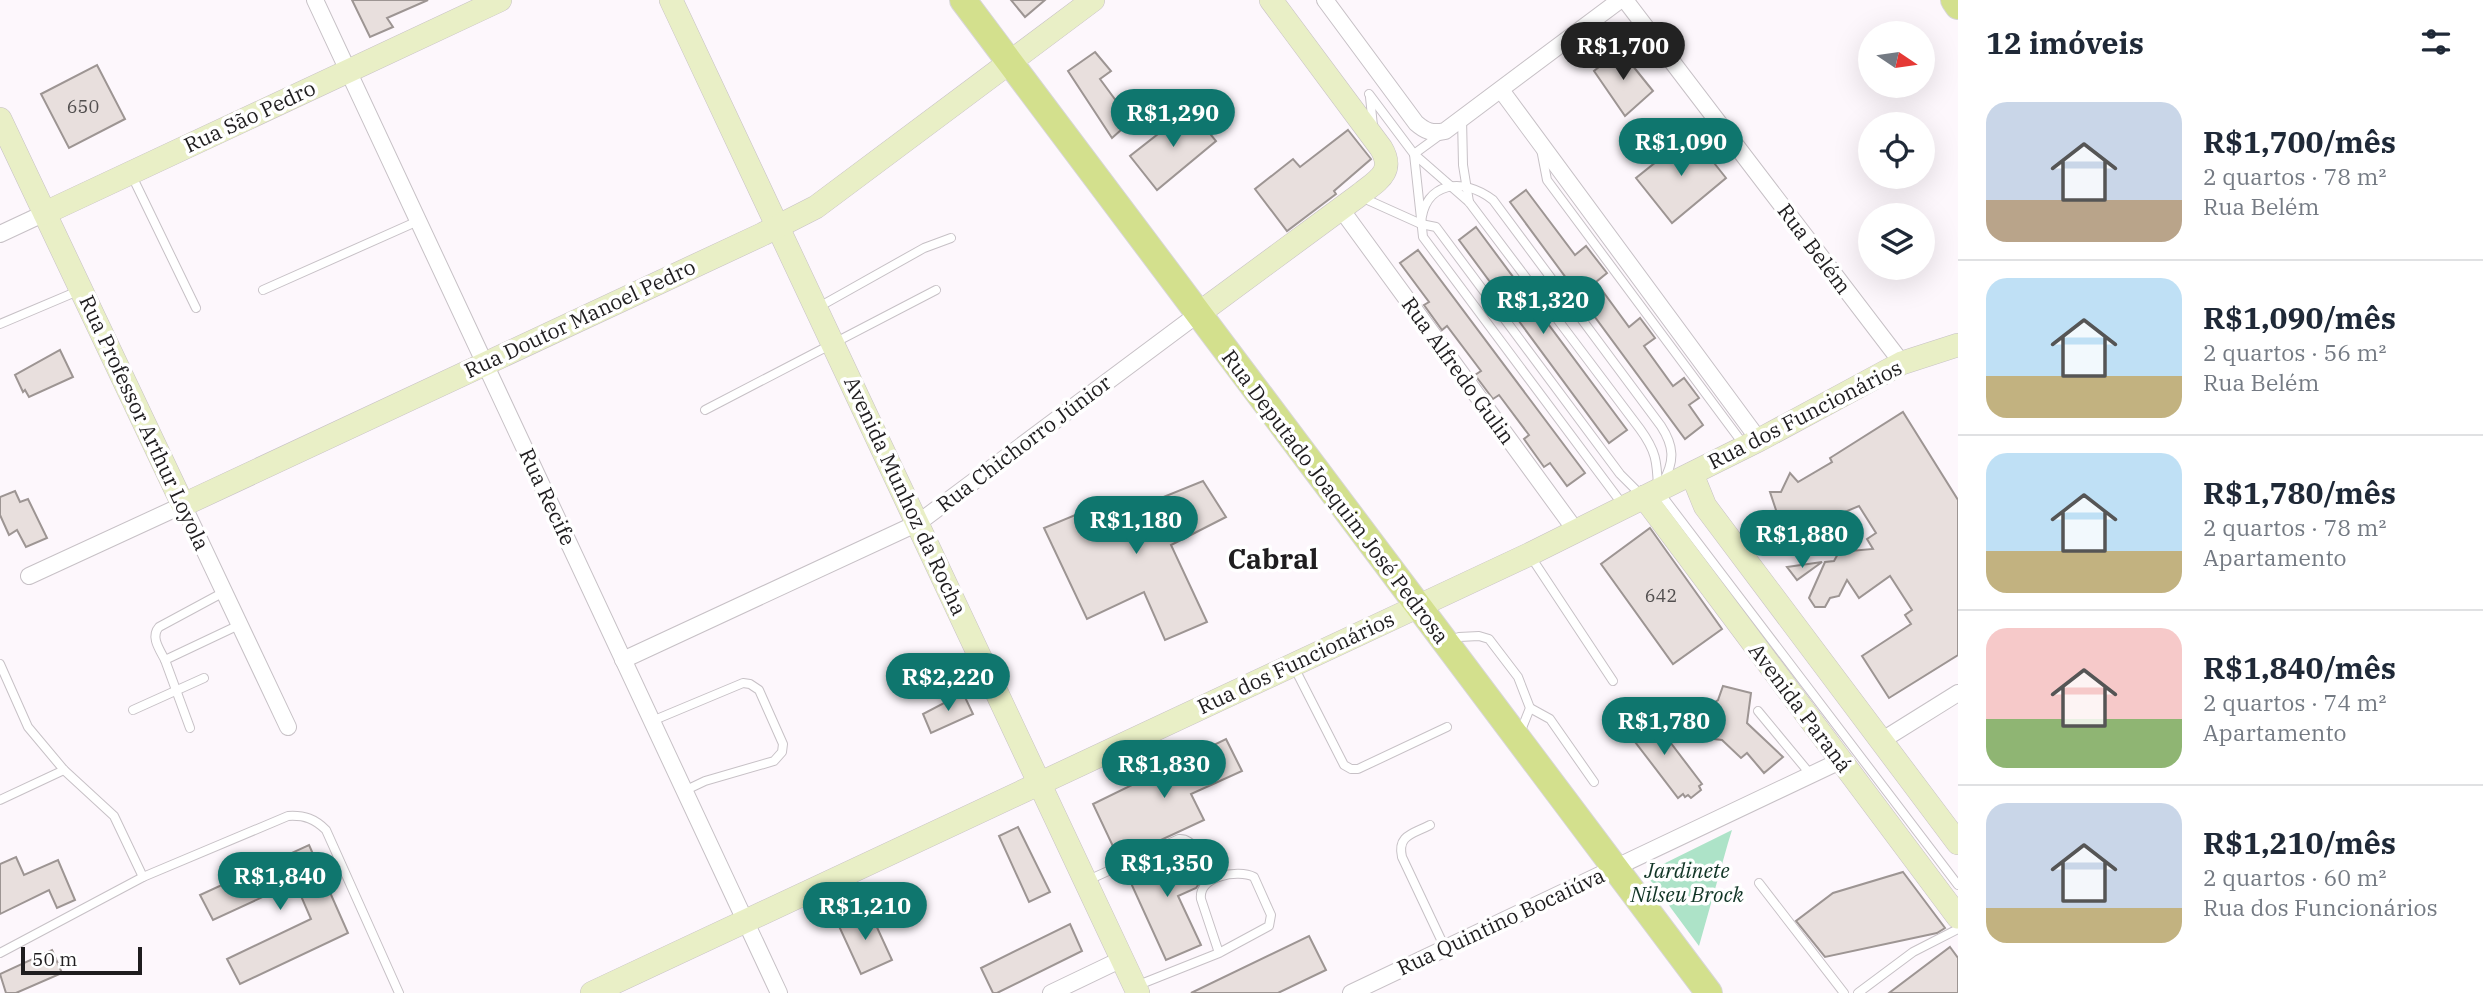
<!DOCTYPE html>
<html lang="pt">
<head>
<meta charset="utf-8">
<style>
  body { margin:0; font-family:"IBM Plex Serif",serif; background:#f6f6f7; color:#1f2937; height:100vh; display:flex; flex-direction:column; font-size:26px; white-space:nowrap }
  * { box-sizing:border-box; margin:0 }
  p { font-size:23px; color:#747a83 }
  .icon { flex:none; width:38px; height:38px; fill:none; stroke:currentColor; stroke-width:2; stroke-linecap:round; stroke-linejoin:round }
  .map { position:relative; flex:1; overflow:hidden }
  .sheet { display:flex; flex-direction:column; background:#fff; width:525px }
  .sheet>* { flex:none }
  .needle { width:46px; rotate:103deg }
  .fabs { position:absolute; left:1858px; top:21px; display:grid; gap:14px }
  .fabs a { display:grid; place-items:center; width:77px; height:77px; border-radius:50%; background:#fff; box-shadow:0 7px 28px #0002; font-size:35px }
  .scale { position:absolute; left:21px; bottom:18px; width:121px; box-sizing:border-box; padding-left:7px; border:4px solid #1f1d1f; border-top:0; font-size:19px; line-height:24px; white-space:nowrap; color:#1f1d1f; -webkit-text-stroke:5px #fff; paint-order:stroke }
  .price { position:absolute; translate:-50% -60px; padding:0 16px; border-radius:24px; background:#0f766e; color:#fff; font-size:23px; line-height:46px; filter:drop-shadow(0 2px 4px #0008) }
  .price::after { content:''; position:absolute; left:50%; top:42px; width:21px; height:16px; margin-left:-10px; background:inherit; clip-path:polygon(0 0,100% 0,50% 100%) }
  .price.active { background:#222; color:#fff }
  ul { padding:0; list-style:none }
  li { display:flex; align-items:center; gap:21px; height:175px; padding:0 28px }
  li+li { border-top:2px solid #e0e1e3 }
  li span { display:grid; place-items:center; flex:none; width:196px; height:140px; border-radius:21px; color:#555 }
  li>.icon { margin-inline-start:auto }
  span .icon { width:84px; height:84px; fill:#fffc; stroke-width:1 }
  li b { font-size:30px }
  h2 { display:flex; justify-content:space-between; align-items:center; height:84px; padding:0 28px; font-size:30px }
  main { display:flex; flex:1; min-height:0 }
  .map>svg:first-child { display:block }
</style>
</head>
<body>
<main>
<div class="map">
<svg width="1958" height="993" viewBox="0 0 1958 993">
  <rect width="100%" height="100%" fill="#fdf7fc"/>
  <path fill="#ade3c8" d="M1732,830L1728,843L1699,946L1645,873Z"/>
  <g fill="#e8dfdd" stroke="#9d9593" stroke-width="2">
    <path d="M352,0H428L387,18L393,27L370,37Z"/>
    <path d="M1011,0H1045L1025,17Z"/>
    <path d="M1620,50L1653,91L1625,116L1594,71Z"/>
    <path d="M1095,52L1111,71L1100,79L1131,121L1112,138L1068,71Z"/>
    <path d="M97,65L125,119L69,148L41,94Z"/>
    <path d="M1190,109L1216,141L1157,190L1130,156Z"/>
    <path d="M1348,130L1371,159L1334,191L1336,194L1287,231L1255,189L1293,159L1300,167Z"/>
    <path d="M1691,134L1726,178L1672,223L1636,178Z"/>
    <path d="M1526,190L1575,255L1586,246L1607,273L1596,282L1629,327L1640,318L1655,338L1644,346L1673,386L1684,378L1699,398L1689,405L1703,425L1685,439L1510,202Z"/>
    <path d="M1476,227L1627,430L1609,443L1459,240Z"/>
    <path d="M1418,250L1585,473L1567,486L1550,463L1544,467L1524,439L1529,435L1499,395L1493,399L1475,375L1481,371L1447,326L1442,330L1424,305L1429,302L1400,263Z"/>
    <path d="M60,350L73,377L29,397L25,390L23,392L15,375Z"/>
    <path d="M1903,412L1958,500V655L1889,698L1862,656L1911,624L1905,615L1912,610L1890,576L1859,598L1847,580L1839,596L1830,598L1825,607H1815L1809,598L1825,562L1834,561L1839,552L1873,549L1867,539L1876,533L1859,506L1828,519L1827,532L1819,533L1768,519L1776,510L1770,492H1781L1790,473L1798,482L1832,462L1830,458Z"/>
    <path d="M1203,481L1226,517L1171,545L1207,622L1165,640L1144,592L1087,619L1044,528L1109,501L1114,517Z"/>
    <path d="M15,491L20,502L28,499L47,538L26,547L17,530L9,535L0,515V497Z"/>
    <path d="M1650,528L1722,629L1673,664L1601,564Z"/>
    <path d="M1822,562L1797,580L1787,567Z"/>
    <path d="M1723,686L1751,693L1747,723L1783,757L1764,773L1747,753L1741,758L1722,740L1714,739L1705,709L1718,700Z"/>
    <path d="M963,693L973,714L931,733L923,714Z"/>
    <path d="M1642,712L1645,715L1648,713L1702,784L1699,786L1701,790L1691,798L1688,795L1685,797L1683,794L1678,798L1629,734L1634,729L1632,726L1635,724L1632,720Z"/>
    <path d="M1226,739L1242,771L1191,794L1204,820L1120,859L1118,857L1093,804Z"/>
    <path d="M1018,827L1050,892L1029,902L999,836Z"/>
    <path d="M309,845L348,933L240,984L227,959L311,919L295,882L213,920L200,895Z"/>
    <path d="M1180,846H1183L1200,882L1196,888L1178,896L1201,945L1166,960L1125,870Z"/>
    <path d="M16,857L24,875L58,860L75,900L57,908L49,890L0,914V864Z"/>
    <path d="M1903,872L1945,928L1937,933L1825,957L1796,921L1833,893Z"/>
    <path d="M869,910L892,960L861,974L838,924Z"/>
    <path d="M1070,924L1082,951L997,993H993L981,968Z"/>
    <path d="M1309,936L1326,970L1278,993H1191Z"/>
    <path d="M1950,947L1958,958V993H1889Z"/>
    <path d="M52,950L62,973L16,993H6L0,974Z"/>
  </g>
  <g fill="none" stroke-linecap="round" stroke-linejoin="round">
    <defs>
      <g id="lane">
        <path d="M1369,94L1414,154L1469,202L1640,429C1656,451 1657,461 1658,488"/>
        <path d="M1370,97L1373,126"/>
        <path d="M1462,118L1463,165L1469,202"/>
        <path d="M1541,149L1547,180L1744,445"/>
        <path d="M1414,154L1423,237L1623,505"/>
        <path d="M1414,154L1440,135"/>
        <path d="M132,176L196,308"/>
        <path d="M1361,197L1421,224L1436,227L1620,474L1642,496"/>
        <path d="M1421,224C1424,181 1464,177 1493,200L1661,426C1674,446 1675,461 1663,482"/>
        <path d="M263,290L418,221"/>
        <path d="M817,308L924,248L951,238"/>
        <path d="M0,324L78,291"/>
        <path d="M705,410L936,290"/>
        <path d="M1660,493L1958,885"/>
        <path d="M1531,557L1613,681"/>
        <path d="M224,592L159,627C150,637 160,650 165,660L239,625"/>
        <path d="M1450,641L1459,637L1479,636L1489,639L1518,677L1530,708L1520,733"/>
        <path d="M165,660L190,728"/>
        <path d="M0,664L28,727L64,770L114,816L143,877"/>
        <path d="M1294,667L1344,765L1351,769H1358L1447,727"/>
        <path d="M1530,708L1550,719L1594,782"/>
        <path d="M133,710L204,678"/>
        <path d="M1758,711L1811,775"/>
        <path d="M652,721L743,683L750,684L759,690L783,744L782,752L774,761L705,781L684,791"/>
        <path d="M0,800L64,770"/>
        <path d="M1430,825C1413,834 1397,835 1402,857L1445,948"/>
        <path d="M1086,881L1179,839C1198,838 1202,867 1207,882"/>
        <path d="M1759,883L1844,993"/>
        <path d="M0,953L143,877L288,816C305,815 315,819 326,830L399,993"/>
        <path d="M1136,986L1219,953L1269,926L1271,915L1254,877C1238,869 1198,876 1201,899L1219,953"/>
        <path d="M1858,993L1913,952L1958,929"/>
      </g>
      <g id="street">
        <path d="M315,0L779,993"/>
        <path d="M1325,0L1416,123C1425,131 1432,134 1445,131L1620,0"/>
        <path d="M1625,0L1902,363"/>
        <path d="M1501,90L1759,440"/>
        <path d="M1341,209L1576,531"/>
        <path d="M0,234L45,213"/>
        <path d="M29,576L183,505L288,727"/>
        <path d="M623,660L918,523L1198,314"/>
        <path d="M1881,741L1958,693"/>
        <path d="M1051,993L1122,959"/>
        <path d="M1351,993L1840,761"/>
      </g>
      <g id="secondary">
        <path d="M671,0L1138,993"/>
        <path d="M0,119L183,505L763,234L816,207L1093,0"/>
        <path d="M45,213L500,0"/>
        <path d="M1198,314L1358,196C1376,181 1396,173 1381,148L1271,0"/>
        <path d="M1692,474L1705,506L1958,843"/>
        <path d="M1644,497L1958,917"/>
        <path d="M592,993L1530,554L1759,440L1902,363L1958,345"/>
      </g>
      <g id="primary">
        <path d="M963,0L1709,993"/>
        <path d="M1954,0L1958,6"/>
      </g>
    </defs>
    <use href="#lane" stroke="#c7c1c6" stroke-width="10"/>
    <use href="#street" stroke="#c7c1c6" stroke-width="18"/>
    <use href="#secondary" stroke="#c7c1c6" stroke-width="24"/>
    <use href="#primary" stroke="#d7d6d7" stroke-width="28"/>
    <use href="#lane" stroke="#fff" stroke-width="8"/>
    <use href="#street" stroke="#fff" stroke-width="16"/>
    <use href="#secondary" stroke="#e9efc6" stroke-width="23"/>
    <use href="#primary" stroke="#d3e08d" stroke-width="26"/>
  </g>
  <g text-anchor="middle" stroke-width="7" stroke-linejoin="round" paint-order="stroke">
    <g font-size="18" fill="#514e4e">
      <text x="83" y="113">650</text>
      <text x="1661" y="602">642</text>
    </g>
    <g font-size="21" fill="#1f1d1f" stroke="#fff">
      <text transform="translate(250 117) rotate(-25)" y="7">Rua São Pedro</text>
      <text transform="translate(1814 249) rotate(53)" y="7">Rua Belém</text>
      <text transform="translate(580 319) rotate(-25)" y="7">Rua Doutor Manoel Pedro</text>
      <text transform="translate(1458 371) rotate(54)" y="7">Rua Alfredo Gulin</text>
      <text transform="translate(1805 415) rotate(-27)" y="7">Rua dos Funcionários</text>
      <text transform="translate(144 423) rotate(65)" y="7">Rua Professor Arthur Loyola</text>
      <text transform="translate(1024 444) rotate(-37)" y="7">Rua Chichorro Júnior</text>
      <text transform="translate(905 496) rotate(65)" y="7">Avenida Munhoz da Rocha</text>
      <text transform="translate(547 497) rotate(65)" y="7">Rua Recife</text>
      <text transform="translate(1335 497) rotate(53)" y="7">Rua Deputado Joaquim José Pedrosa</text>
      <text transform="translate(1296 663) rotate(-25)" y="7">Rua dos Funcionários</text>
      <text transform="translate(1800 708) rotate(53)" y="7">Avenida Paraná</text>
      <text transform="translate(1501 922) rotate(-25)" y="7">Rua Quintino Bocaiúva</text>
    </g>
    <g font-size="21" font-style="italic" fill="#113526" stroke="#fff">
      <text x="1687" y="878">Jardinete<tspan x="1687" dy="24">Nilseu Brock</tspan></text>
    </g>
    <g font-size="28" font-weight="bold" fill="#1f1d1f" stroke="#fff">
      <text x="1273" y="569">Cabral</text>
    </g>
  </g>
</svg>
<div class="fabs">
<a><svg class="needle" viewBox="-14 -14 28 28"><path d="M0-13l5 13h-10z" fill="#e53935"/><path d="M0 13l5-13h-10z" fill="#747a83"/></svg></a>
<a><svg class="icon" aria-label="locate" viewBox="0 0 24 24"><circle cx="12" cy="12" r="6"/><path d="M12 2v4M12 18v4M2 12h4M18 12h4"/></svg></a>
<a><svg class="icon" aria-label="layers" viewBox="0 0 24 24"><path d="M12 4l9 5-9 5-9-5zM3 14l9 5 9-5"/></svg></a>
</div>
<div class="scale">50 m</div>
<b class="price active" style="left:1623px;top:82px">R$1,700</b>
<b class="price" style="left:1173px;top:149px">R$1,290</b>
<b class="price" style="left:1681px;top:178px">R$1,090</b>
<b class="price" style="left:1543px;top:336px">R$1,320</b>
<b class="price" style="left:1136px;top:556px">R$1,180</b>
<b class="price" style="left:1802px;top:570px">R$1,880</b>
<b class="price" style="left:948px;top:713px">R$2,220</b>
<b class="price" style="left:1664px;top:757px">R$1,780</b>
<b class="price" style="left:1164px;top:800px">R$1,830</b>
<b class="price" style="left:1167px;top:899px">R$1,350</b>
<b class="price" style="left:280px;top:912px">R$1,840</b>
<b class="price" style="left:865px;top:942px">R$1,210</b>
</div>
<section class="sheet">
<h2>12 imóveis<svg class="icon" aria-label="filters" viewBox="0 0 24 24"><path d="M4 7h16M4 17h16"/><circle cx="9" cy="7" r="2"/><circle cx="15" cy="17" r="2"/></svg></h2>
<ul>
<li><span style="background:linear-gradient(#c9d6e8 70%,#b9a48a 0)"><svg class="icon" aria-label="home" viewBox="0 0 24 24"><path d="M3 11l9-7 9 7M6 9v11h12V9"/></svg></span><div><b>R$1,700/mês</b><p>2 quartos · 78 m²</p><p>Rua Belém</p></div></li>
<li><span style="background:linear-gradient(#bfe0f5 70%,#c2b280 0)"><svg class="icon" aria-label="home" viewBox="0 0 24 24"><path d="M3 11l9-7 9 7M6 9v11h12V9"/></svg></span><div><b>R$1,090/mês</b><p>2 quartos · 56 m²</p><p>Rua Belém</p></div></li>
<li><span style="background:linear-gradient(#bfe0f5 70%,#c2b280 0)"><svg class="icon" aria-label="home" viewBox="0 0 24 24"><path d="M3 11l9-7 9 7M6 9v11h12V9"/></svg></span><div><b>R$1,780/mês</b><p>2 quartos · 78 m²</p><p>Apartamento</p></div></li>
<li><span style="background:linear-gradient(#f6c9c9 65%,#8fb573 0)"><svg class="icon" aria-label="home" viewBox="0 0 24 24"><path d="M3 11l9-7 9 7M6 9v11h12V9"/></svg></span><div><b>R$1,840/mês</b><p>2 quartos · 74 m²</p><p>Apartamento</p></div></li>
<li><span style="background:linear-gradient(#c9d6e8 75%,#c2b280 0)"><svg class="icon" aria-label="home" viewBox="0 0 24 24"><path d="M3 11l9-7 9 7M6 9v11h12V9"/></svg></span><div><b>R$1,210/mês</b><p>2 quartos · 60 m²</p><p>Rua dos Funcionários</p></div></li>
</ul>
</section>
</main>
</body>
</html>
